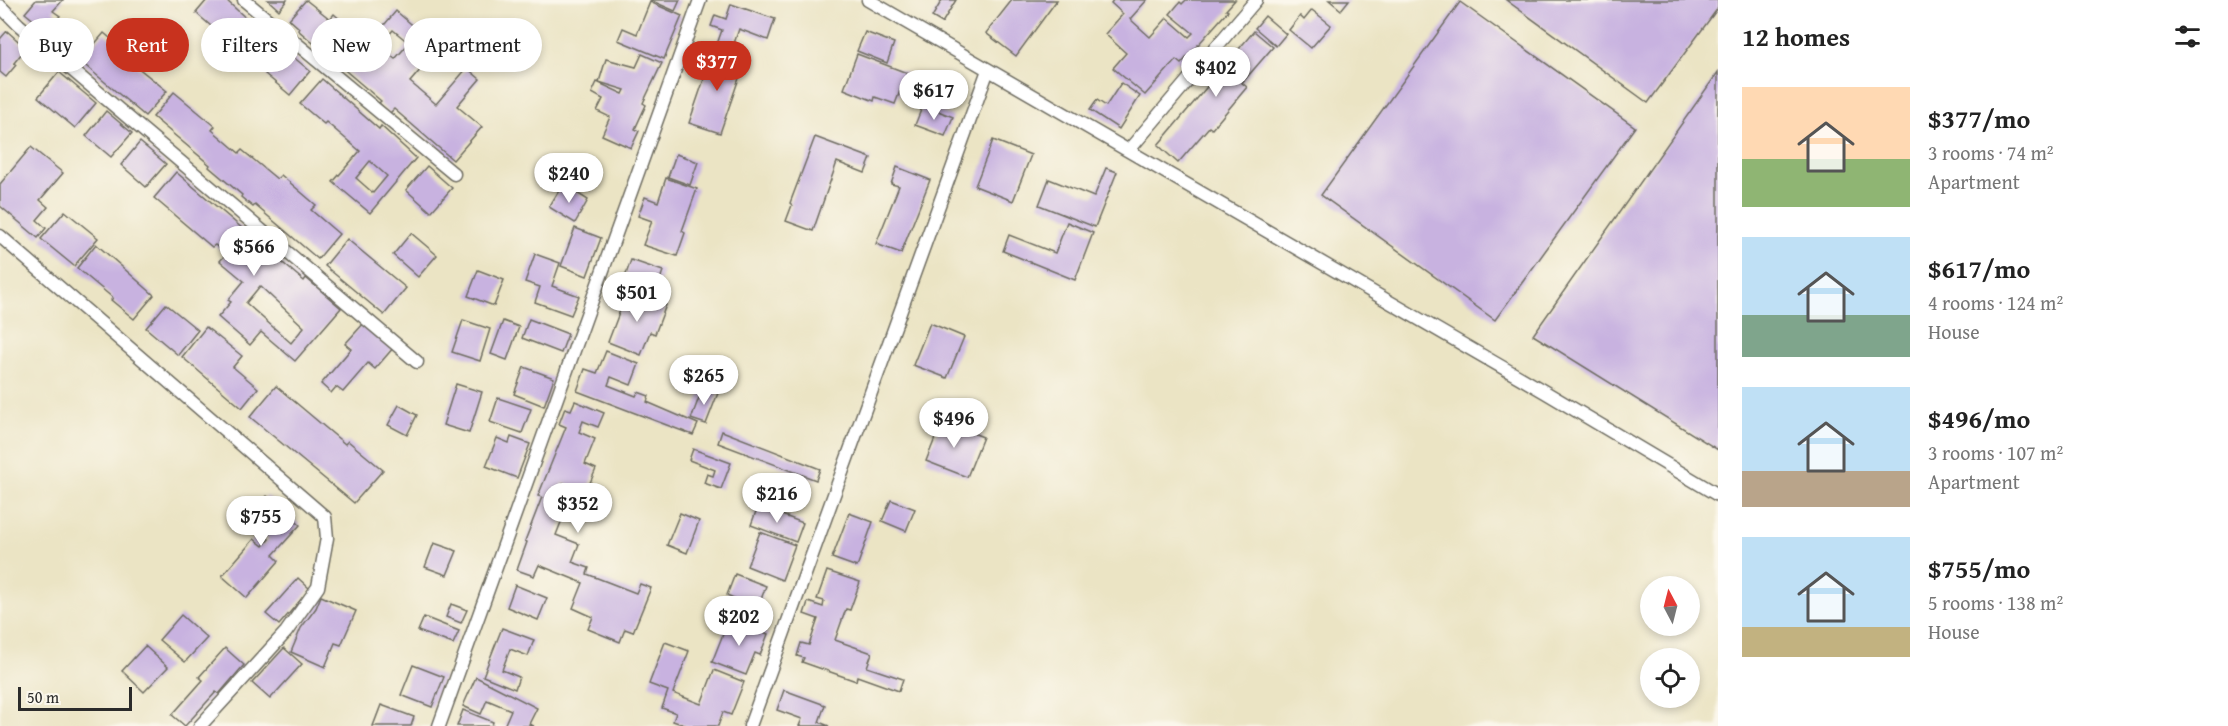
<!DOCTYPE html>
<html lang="en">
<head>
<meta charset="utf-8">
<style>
  body { margin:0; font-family:"Gentium Book Plus",serif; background:#f2f2f2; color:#222; height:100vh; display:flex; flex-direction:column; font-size:22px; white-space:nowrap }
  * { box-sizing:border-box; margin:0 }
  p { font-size:20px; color:#767676 }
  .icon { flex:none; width:33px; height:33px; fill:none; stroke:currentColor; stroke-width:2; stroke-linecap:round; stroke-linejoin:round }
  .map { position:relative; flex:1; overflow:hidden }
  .details { display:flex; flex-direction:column; background:#fff; width:510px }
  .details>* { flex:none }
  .guide { position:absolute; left:18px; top:18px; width:570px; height:54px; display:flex; gap:12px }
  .needle { width:39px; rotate:353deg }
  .controls { position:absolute; left:1640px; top:576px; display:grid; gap:12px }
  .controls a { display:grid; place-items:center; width:60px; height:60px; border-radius:50%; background:#fff; box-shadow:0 3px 9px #0003; font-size:30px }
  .scale { position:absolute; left:18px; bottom:15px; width:114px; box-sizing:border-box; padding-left:6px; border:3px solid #2b2b2b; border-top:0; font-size:16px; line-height:21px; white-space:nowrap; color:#2b2b2b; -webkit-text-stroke:4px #fbf7ec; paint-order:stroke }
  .price { position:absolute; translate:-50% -51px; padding:0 14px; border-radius:21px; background:#fff; color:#222; font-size:20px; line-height:39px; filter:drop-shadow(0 2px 3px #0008) }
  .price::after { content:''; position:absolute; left:50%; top:36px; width:18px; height:14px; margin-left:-9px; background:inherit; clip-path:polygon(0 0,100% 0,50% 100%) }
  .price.active { background:#c8321e; color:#fff }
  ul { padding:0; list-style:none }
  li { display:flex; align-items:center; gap:18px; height:150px; padding:0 24px }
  li span { display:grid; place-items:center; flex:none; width:168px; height:120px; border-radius:0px; color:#555 }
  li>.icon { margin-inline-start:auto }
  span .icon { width:72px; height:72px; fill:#fffc; stroke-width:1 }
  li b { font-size:26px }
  h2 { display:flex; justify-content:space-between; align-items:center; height:72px; padding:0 24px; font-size:26px }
  .chip { padding:0 21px; border-radius:27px; background:#fff; box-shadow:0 3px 9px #0003; font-size:21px; line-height:54px }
  .chip.active { background:#c8321e; color:#fff }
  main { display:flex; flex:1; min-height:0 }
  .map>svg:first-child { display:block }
</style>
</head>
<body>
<main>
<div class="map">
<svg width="1718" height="726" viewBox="0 0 1718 726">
  <rect width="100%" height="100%" fill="#fbf7ec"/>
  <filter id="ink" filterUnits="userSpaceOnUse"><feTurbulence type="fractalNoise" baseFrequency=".0167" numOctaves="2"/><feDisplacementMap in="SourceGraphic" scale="12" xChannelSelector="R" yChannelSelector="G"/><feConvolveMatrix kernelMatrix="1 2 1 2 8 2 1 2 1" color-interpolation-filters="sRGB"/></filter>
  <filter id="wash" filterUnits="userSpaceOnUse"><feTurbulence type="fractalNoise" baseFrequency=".008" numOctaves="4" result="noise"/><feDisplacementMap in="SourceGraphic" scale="24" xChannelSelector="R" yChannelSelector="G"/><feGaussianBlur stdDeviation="1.35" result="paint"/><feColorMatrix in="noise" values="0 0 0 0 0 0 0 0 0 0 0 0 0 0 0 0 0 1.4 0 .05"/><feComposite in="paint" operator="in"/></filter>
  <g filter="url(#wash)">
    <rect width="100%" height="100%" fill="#ebe4c4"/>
    <g id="blocks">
      <g fill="#c8b2e0" fill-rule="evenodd">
        <path d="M36,0H63L53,11L60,16L47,31L25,13Z"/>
        <path d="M207,0H226L260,31L262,29L277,41L256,65L196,13Z"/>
        <path d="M268,0H287L279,10Z"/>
        <path d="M306,0L330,19L334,14L368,44L396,11L439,48L410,82L436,104L467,68L480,79L457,106L482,127L453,160L394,109L390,113L379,103L381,101L298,30L299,28L289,19ZM393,30L409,43L395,59L379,46Z"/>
        <path d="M650,0H680L675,11Z"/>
        <path d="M942,0H956L942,23L932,17Z"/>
        <path d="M1012,0H1057L1016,56L986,33Z"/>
        <path d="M1113,0H1147L1130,19L1150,37L1167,18L1189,37L1193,33L1170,14L1180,2L1182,4L1186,0H1235L1226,10L1228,11L1181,64L1176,60L1145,95L1113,68L1126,53L1105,34L1123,14L1111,3Z"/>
        <path d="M1329,0H1349L1341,10Z"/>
        <path d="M1506,0H1718V8L1648,103Z"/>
        <path d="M650,2L682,16L664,59L618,40L623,28L637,34Z"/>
        <path d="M1460,2L1635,127L1495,320L1321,195Z"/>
        <path d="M731,4L775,19L768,40L739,29L731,52L716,47L722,30L711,26L715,15L726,19Z"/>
        <path d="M1312,10L1331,25L1311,48L1289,30L1300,16L1304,20Z"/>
        <path d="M1265,16L1286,34L1276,46L1255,28Z"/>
        <path d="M7,31L26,48L14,63L16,65L6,77L0,72V39Z"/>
        <path d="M1254,31L1273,47L1242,83L1247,87L1212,129L1209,127L1178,163L1158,145Z"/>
        <path d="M865,32L894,43L887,63L857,51Z"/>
        <path d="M104,33L139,62L136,66L167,91L145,116L80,61Z"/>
        <path d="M285,50L310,71L290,95L265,74Z"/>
        <path d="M714,50L745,61L720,133L689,123Z"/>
        <path d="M642,54L662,63L643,103L646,105L635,129L639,131L631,148L602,135L610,117L597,111L603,99L592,93L597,82L623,94L625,90L599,82L606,59L636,67Z"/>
        <path d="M857,54L907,73L895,104L875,97L874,101L844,89Z"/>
        <path d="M59,72L96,103L75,128L38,97Z"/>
        <path d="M1718,72V450L1533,335Z"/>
        <path d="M322,79L379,129L381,126L416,158L370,213L333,182L360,151L326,122L324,124L300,104ZM370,161L387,176L373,193L356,178Z"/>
        <path d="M1121,83L1140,96L1119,129L1090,110L1097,100L1106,106Z"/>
        <path d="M174,92L215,126L212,130L239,153L242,150L277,179L281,175L316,205L311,210L339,234L318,259L255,205L253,207L241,197L242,195L209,167L210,165L153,117Z"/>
        <path d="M923,105L953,117L945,136L915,125Z"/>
        <path d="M106,111L132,133L111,157L86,136Z"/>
        <path d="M815,137L871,158L865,173L837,162L813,231L786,221L792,205L790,203Z"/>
        <path d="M993,140L1031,155L1013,201L975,186Z"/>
        <path d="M140,142L166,164L146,187L121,165Z"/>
        <path d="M31,147L63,173L40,200L48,207L37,220L46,228L38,238L0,206V184Z"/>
        <path d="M676,154L698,162L690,185L668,177Z"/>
        <path d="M427,166L452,188L431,212L406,190Z"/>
        <path d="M897,167L930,180L901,253L876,244L899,186L891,184Z"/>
        <path d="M1106,168L1117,172L1095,227L1039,205L1049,179L1094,197Z"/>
        <path d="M176,172L304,281L306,278L341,308L295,361L261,332L250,345L218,317L231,302L228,300L244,281L220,261L226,254L215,245L212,247L154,198ZM260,286L304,327L291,343L246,303Z"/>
        <path d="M666,178L697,189L682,231L685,233L677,256L643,245L652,221L638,216L645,197L658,202Z"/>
        <path d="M563,184L588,200L575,223L549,207Z"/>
        <path d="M65,211L98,238L74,266L41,239Z"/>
        <path d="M1067,222L1093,233L1075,280L1003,251L1009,235L1055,253Z"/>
        <path d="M575,228L601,238L587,276L561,266Z"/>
        <path d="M411,233L437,255L418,277L393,255Z"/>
        <path d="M347,239L406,288L384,315L325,266Z"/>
        <path d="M96,244L154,295L134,319L111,300L113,298L77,268Z"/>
        <path d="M535,254L560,263L552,286L579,296L571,315L535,302L540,287L525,282Z"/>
        <path d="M631,260L663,271L655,294L623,283Z"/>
        <path d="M478,270L504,280L494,306L468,296Z"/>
        <path d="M631,291L666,305L655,334L650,332L641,355L608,342L621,308L624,309Z"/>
        <path d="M166,304L198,330L178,355L146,328Z"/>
        <path d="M529,319L568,334L561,353L522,338Z"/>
        <path d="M463,320L490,329L480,361L452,352Z"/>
        <path d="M503,321L519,327L507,360L491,354Z"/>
        <path d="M365,322L394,347L375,369L368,363L343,392L336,387L331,393L321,384L351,349L345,344Z"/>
        <path d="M930,323L964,337L947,378L913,365Z"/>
        <path d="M206,327L242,356L233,367L258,388L242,408L182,357Z"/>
        <path d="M606,351L639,364L631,385L611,377L608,385L636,396L638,392L649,396L647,402L698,424L693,435L577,391L585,369L597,373Z"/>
        <path d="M524,367L554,378L544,406L514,394Z"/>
        <path d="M456,384L482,392L469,433L443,425Z"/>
        <path d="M276,386L345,444L348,441L383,470L354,503L250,417Z"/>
        <path d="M703,387L718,393L706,424L691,419Z"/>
        <path d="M498,398L531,409L522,433L490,422Z"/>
        <path d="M575,401L604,413L598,427L583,421L579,432L595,439L585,464L596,469L586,492L563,483L556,503L567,507L556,535L579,544L572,562L589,568L587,574L636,593L640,584L651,588L633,632L625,629L620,642L588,629L593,617L573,608L583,583L539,565L534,576L517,570L527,542L525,541L542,497L538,496L566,427L559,424L565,408L571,410Z"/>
        <path d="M399,405L417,415L407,435L388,425Z"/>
        <path d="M942,421L983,437L967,477L926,461Z"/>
        <path d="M722,431L820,469L816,480L718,443Z"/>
        <path d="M511,437L530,444L517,478L486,466L497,438L509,443Z"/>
        <path d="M693,449L731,463L721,489L704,483L707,474L713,476L715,470L689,460Z"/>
        <path d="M267,496L300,525L273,555L279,561L247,598L222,576L254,539L263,546L269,539L246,519Z"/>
        <path d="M891,500L915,509L906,531L882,521Z"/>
        <path d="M758,506L803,523L796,542L751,525Z"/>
        <path d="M680,513L699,521L687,553L667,545Z"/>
        <path d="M849,513L873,522L857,567L832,558Z"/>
        <path d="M760,532L795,545L782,580L747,566Z"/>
        <path d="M434,543L457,551L447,575L425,567Z"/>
        <path d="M827,571L860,582L850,610L846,609L835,640L872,653L867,667L903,679L899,691L857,676L856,681L802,662L804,658L797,656L801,643L809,645L818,619L804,614L808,602L823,607L824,601L817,599Z"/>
        <path d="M735,574L766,586L757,610L744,606L745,603L727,595Z"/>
        <path d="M298,578L310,589L279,625L266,614Z"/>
        <path d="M515,585L547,598L538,620L507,607Z"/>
        <path d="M321,596L356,611L341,645L335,643L325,667L291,652L301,628L316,608Z"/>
        <path d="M451,604L467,610L461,623L446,617Z"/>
        <path d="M181,615L207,638L185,662L159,640Z"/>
        <path d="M424,617L459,631L453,644L418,631Z"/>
        <path d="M729,619L768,634L760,655L755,653L746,675L712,662Z"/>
        <path d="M502,628L534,640L528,656L510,649L502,670L519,677L515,689L483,676Z"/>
        <path d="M665,642L689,651L673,693L701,704L714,670L744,682L731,715L723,712L718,726H687L673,721L676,713L662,708L668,691L649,684Z"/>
        <path d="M145,646L168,667L144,692L122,671Z"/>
        <path d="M225,648L244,665L219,694L216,692L185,726L172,715L203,680L199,677Z"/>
        <path d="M284,648L302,664L270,699L252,683Z"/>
        <path d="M413,665L444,677L432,707L401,695Z"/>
        <path d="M476,677L537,708L529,724L534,726H504L511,710L487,700L481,714L463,706Z"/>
        <path d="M784,690L825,705L819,722L829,726H799L802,719L777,710Z"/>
        <path d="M381,705L414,717L411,726H373Z"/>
        <path d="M463,710L493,722L492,726H457Z"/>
      </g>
    </g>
  </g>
  <g filter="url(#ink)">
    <use href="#blocks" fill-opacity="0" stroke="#6e6c61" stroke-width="1.5"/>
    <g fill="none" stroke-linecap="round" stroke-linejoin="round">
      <defs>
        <g id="minor">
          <path d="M244,0L454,174"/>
          <path d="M868,0L1545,392L1718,495"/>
          <path d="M0,6L19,25L417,362"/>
          <path d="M1129,150L1256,0"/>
          <path d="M0,236L325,517L327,538L318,587L286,632L200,726"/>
          <path d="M439,726L700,0"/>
          <path d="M750,726L988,70"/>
        </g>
      </defs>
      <use href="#minor" stroke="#6e6c61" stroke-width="15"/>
      <use href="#minor" stroke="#fff" stroke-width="12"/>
    </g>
  </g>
</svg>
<div class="controls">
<a><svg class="needle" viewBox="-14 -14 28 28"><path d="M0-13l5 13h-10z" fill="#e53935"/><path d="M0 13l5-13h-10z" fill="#767676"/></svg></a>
<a><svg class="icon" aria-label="locate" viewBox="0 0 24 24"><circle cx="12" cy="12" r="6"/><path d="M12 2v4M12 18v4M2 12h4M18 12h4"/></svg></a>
</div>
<div class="scale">50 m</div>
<b class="price active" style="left:717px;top:92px">$377</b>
<b class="price" style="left:1216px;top:98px">$402</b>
<b class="price" style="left:934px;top:121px">$617</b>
<b class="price" style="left:569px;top:204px">$240</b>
<b class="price" style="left:254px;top:277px">$566</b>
<b class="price" style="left:637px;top:323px">$501</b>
<b class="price" style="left:704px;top:406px">$265</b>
<b class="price" style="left:954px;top:449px">$496</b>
<b class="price" style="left:777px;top:524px">$216</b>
<b class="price" style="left:578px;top:534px">$352</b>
<b class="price" style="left:261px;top:547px">$755</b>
<b class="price" style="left:739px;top:647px">$202</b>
<div class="guide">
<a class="chip">Buy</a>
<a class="chip active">Rent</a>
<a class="chip">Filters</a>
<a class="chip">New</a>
<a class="chip">Apartment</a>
</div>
</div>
<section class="details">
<h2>12 homes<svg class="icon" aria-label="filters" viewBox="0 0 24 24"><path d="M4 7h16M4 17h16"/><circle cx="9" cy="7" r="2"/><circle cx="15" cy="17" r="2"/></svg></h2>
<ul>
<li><span style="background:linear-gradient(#ffd9b3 60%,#8fb573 0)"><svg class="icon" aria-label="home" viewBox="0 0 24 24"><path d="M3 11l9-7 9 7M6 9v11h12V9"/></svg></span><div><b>$377/mo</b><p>3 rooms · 74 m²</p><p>Apartment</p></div></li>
<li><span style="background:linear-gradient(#bfe0f5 65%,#7fa58c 0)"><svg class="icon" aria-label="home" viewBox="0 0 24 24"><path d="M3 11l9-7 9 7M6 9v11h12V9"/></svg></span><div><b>$617/mo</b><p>4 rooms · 124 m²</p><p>House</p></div></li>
<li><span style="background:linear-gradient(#bfe0f5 70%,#b9a48a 0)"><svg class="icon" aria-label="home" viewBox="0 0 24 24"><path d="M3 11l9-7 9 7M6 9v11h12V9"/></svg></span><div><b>$496/mo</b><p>3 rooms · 107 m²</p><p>Apartment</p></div></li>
<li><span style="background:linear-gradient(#bfe0f5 75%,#c2b280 0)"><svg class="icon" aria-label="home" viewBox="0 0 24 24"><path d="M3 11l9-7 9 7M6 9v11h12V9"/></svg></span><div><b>$755/mo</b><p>5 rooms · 138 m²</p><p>House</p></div></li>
</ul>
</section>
</main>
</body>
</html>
